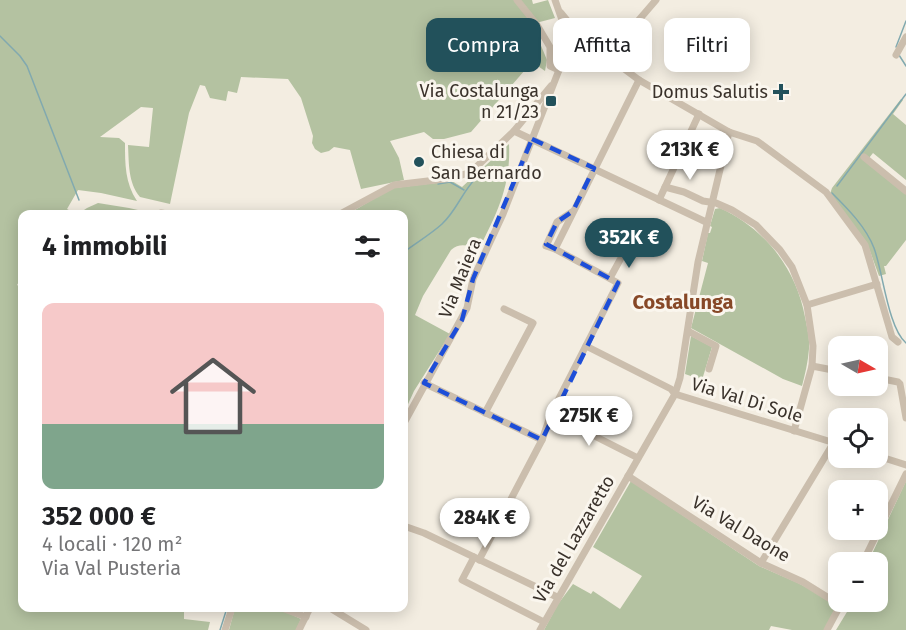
<!DOCTYPE html>
<html lang="it">
<head>
<meta charset="utf-8">
<style>
  body { margin:0; font-family:"Fira Sans",sans-serif; background:#f6f6f6; color:#202124; height:100vh; display:flex; flex-direction:column; font-size:22px; white-space:nowrap }
  * { box-sizing:border-box; margin:0 }
  p { font-size:20px; color:#757577 }
  .icon { flex:none; width:33px; height:33px; fill:none; stroke:currentColor; stroke-width:2; stroke-linecap:round; stroke-linejoin:round }
  .map { position:relative; flex:1; overflow:hidden }
  .side { position:absolute; left:18px; top:210px; width:390px; height:402px; display:flex; flex-direction:column; background:#fff; border-radius:12px; box-shadow:0 3px 15px #0003 }
  .side>* { flex:none }
  .hud { position:absolute; left:426px; top:18px; width:390px; height:54px; display:flex; gap:12px }
  .needle { width:39px; rotate:99deg }
  .tools { position:absolute; left:828px; top:336px; display:grid; gap:12px }
  .tools a { display:grid; place-items:center; width:60px; height:60px; border-radius:12px; background:#fff; box-shadow:0 3px 15px #0003; font-size:30px }
  .price { position:absolute; translate:-50% -51px; padding:0 14px; border-radius:21px; background:#fff; color:#222; font-size:20px; line-height:39px; filter:drop-shadow(0 2px 3px #0008) }
  .price::after { content:''; position:absolute; left:50%; top:36px; width:18px; height:14px; margin-left:-9px; background:inherit; clip-path:polygon(0 0,100% 0,50% 100%) }
  .price.current { background:#22515b; color:#fff }
  ul { padding:0; list-style:none }
  li { display:grid; align-content:center; gap:12px; height:318px; padding:0 24px }
  li+li { border-top:2px solid #e0e0e0 }
  li span { display:grid; place-items:center; height:186px; border-radius:12px; color:#555 }
  li>.icon { margin-inline-start:auto }
  span .icon { width:108px; height:108px; fill:#fffc; stroke-width:1 }
  li b { font-size:26px }
  h2 { display:flex; justify-content:space-between; align-items:center; height:72px; padding:0 24px; font-size:26px }
  .tag { padding:0 21px; border-radius:12px; background:#fff; box-shadow:0 3px 15px #0003; font-size:21px; line-height:54px }
  .tag.current { background:#22515b; color:#fff }
  .map>svg:first-child { display:block }
</style>
</head>
<body>
<div class="map">
<svg width="906" height="630" viewBox="0 0 906 630">
  <rect width="100%" height="100%" fill="#f3ede1"/>
  <g fill="#b4c2a1">
    <path d="M0,0H532L533,4L548,0L555,18L532,24L547,60L545,71L532,62L471,132L444,139H433L424,132L390,141L399,158L404,180L361,189L350,150L334,147L329,151L321,153L315,149L312,143L313,136L301,98L288,79L241,77L237,93L228,91L226,101L210,98L205,86L200,85L189,113L170,204L140,197C128,183 129,163 128,145L149,147L153,108L141,107L100,137L119,138L125,143C125,164 125,183 137,201L101,193L78,190L67,209L74,213V214H22V277L17,285L22,288V608H184V619L210,622L208,630H0Z"/>
    <path d="M901,99L903,100L893,114L906,125V180L873,153L869,158L906,194V240L886,266H884L886,274L879,276L867,243L830,194L832,188Z"/>
    <path d="M509,144C511,186 497,213 479,249C469,246 460,242 451,250L423,296L415,315L450,334L414,391L404,413V214H347C363,207 378,194 394,188L452,181L462,187Z"/>
    <path d="M98,203L129,208L156,214H78L87,208Z"/>
    <path d="M720,208C765,229 796,268 805,317C807,327 810,339 809,349C808,362 805,374 802,386L783,379L691,328L708,263L702,261L708,233H710L712,227L710,226L715,209Z"/>
    <path d="M691,336L712,347L702,380L685,374Z"/>
    <path d="M631,481L759,566L798,583L836,603L837,609L825,630H792L771,626L769,630H544L558,604L573,584L591,594L593,591L620,609L642,576L593,547Z"/>
    <path d="M906,481V630H836L853,602H878V562H870L871,556Z"/>
    <path d="M235,608H277L301,619L296,630H229Z"/>
  </g>
  <g fill="none" stroke-linecap="round" stroke-linejoin="round">
    <g stroke="#81a9af" stroke-width="1.5">
      <path d="M0,36L20,56L27,66L79,200"/>
      <path d="M896,47L906,21"/>
      <path d="M899,55L906,66"/>
      <path d="M438,184L450,182L464,190"/>
      <path d="M837,186L906,94"/>
      <path d="M832,193C848,209 866,227 874,248C883,272 888,328 906,343"/>
      <path d="M404,252C416,243 431,234 442,224C457,210 462,192 476,178"/>
      <path d="M220,630L227,608"/>
    </g>
    <g stroke="#cbbead" stroke-width="7">
      <path d="M517,0L537,25L550,47V66L559,70"/>
      <path d="M561,13L579,35L578,42"/>
      <path d="M579,35L639,80L729,132L757,141L826,192L865,245L892,337L898,342"/>
      <path d="M896,55L906,37"/>
      <path d="M607,57L656,0"/>
      <path d="M514,131L551,86"/>
      <path d="M864,157L906,191"/>
      <path d="M665,187L684,192L703,201L716,203L732,210L756,225L780,250L792,267L807,305L813,346L812,366L794,431"/>
      <path d="M659,200L699,114"/>
      <path d="M161,213L168,214"/>
      <path d="M340,214L394,185L453,178L471,172L514,131L706,222"/>
      <path d="M555,249L546,246L557,222L572,212"/>
      <path d="M610,278L626,249"/>
      <path d="M807,305L877,284"/>
      <path d="M688,331L716,346L709,369"/>
      <path d="M586,346L671,389L675,394L838,444"/>
      <path d="M812,366L838,371"/>
      <path d="M878,378L898,382L900,384L906,418"/>
      <path d="M424,383L542,440"/>
      <path d="M485,413L533,323L504,309"/>
      <path d="M551,414L638,458"/>
      <path d="M404,423L467,308L473,279L503,214L559,70L567,34L555,0"/>
      <path d="M878,456L906,465"/>
      <path d="M628,476L761,563L803,582L840,605"/>
      <path d="M404,526L424,533L557,597"/>
      <path d="M474,557L462,580L544,622"/>
      <path d="M479,560L542,440L551,414L618,283L555,249L639,80"/>
      <path d="M863,562L906,474"/>
      <path d="M761,563L834,442"/>
      <path d="M282,608L306,617"/>
      <path d="M330,608L366,630"/>
      <path d="M225,630L232,608"/>
      <path d="M299,630L310,608"/>
      <path d="M540,630L675,394L680,378L698,262L729,132"/>
      <path d="M827,630L842,602"/>
    </g>
  </g>
  <path fill="none" stroke="#1d4ed8" stroke-width="4.5" stroke-dasharray="12 8" stroke-linejoin="round" d="M532,139L594,168L573,211L557,222L546,244L618,283L542,440L424,383L462,320L473,279Z"/>
  <g fill="#22515b" stroke="#faf6ee" stroke-width="2">
    <path d="M778 83h6v6h6v6h-6v6h-6v-6h-6v-6h6z"/>
    <rect x="545" y="95" width="12" height="12" rx="3"/>
    <circle cx="419" cy="162" r="6"/>
  </g>
  <g text-anchor="middle" stroke-width="6" stroke-linejoin="round" paint-order="stroke">
    <g font-size="18" fill="#3a322b" stroke="#faf6ee" text-anchor="end">
      <text x="539" y="97">Via Costalunga<tspan x="539" dy="21">n 21/23</tspan></text>
      <text x="768" y="98">Domus Salutis</text>
      <text x="431" y="158" text-anchor="start">Chiesa di<tspan x="431" dy="21">San Bernardo</tspan></text>
    </g>
    <g font-size="18" fill="#3a322b" stroke="#faf6ee">
      <text transform="translate(460 278) rotate(-68)" y="6">Via Maiera</text>
      <text transform="translate(747 400) rotate(17)" y="6">Via Val Di Sole</text>
      <text transform="translate(741 529) rotate(31)" y="6">Via Val Daone</text>
      <text transform="translate(574 539) rotate(-60)" y="6">Via del Lazzaretto</text>
    </g>
    <g font-size="20" font-weight="bold" fill="#874827" stroke="#faf6ee">
      <text x="683" y="309">Costalunga</text>
    </g>
  </g>
</svg>
<div class="tools">
<a><svg class="needle" viewBox="-14 -14 28 28"><path d="M0-13l5 13h-10z" fill="#e53935"/><path d="M0 13l5-13h-10z" fill="#757577"/></svg></a>
<a><svg class="icon" aria-label="locate" viewBox="0 0 24 24"><circle cx="12" cy="12" r="6"/><path d="M12 2v4M12 18v4M2 12h4M18 12h4"/></svg></a>
<a>+</a>
<a>−</a>
</div>
<b class="price" style="left:690px;top:181px">213K €</b>
<b class="price current" style="left:629px;top:269px">352K €</b>
<b class="price" style="left:589px;top:447px">275K €</b>
<b class="price" style="left:485px;top:549px">284K €</b>
<div class="hud">
<a class="tag current">Compra</a>
<a class="tag">Affitta</a>
<a class="tag">Filtri</a>
</div>
<section class="side">
<h2>4 immobili<svg class="icon" aria-label="filters" viewBox="0 0 24 24"><path d="M4 7h16M4 17h16"/><circle cx="9" cy="7" r="2"/><circle cx="15" cy="17" r="2"/></svg></h2>
<ul>
<li><span style="background:linear-gradient(#f6c9c9 65%,#7fa58c 0)"><svg class="icon" aria-label="home" viewBox="0 0 24 24"><path d="M3 11l9-7 9 7M6 9v11h12V9"/></svg></span><div><b>352 000 €</b><p>4 locali · 120 m²</p><p>Via Val Pusteria</p></div></li>
</ul>
</section>
</div>
</body>
</html>
